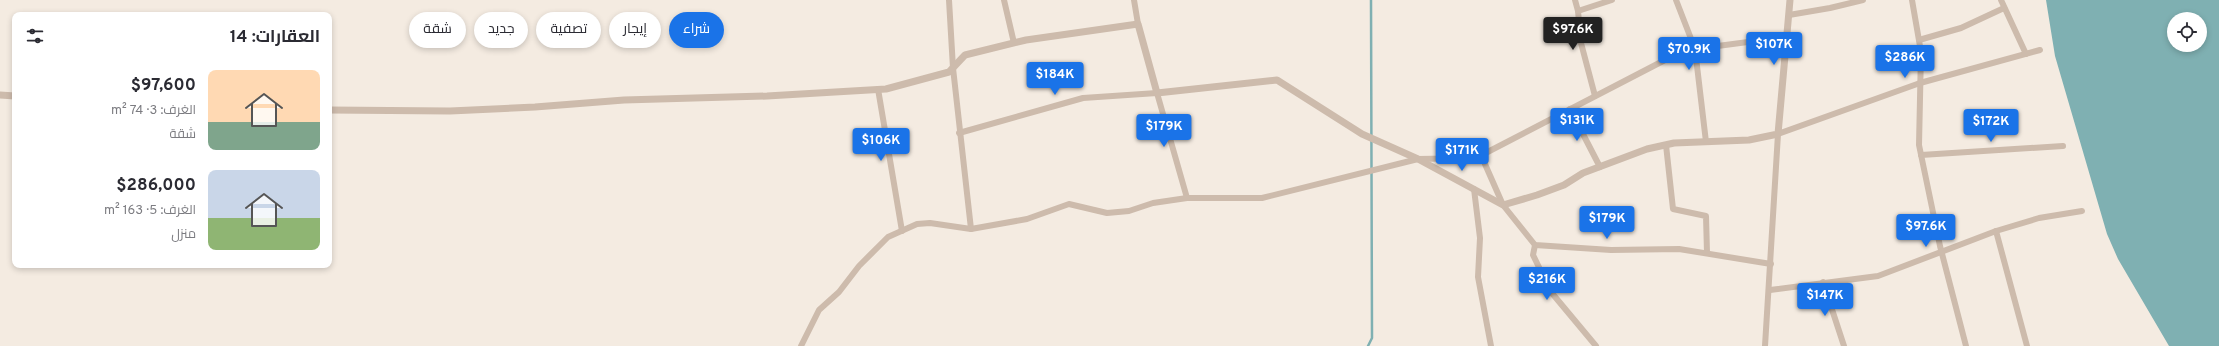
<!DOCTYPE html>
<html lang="ar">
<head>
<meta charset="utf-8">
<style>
  body { margin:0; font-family:Overpass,Cairo,sans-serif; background:#f7f7f7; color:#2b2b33; direction:rtl; height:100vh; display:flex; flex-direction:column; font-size:15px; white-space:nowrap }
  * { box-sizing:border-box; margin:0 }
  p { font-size:13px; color:#7c7c81 }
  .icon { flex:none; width:22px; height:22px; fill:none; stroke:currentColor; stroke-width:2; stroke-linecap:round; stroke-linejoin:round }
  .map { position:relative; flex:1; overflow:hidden; direction:ltr }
  .drawer { position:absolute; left:12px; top:12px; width:320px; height:256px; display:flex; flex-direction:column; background:#fff; border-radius:8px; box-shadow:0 2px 6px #0003; direction:rtl }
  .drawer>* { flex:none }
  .hud { position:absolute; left:344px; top:12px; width:380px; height:36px; direction:rtl; display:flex; gap:8px }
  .fabs { position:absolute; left:2167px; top:12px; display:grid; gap:8px }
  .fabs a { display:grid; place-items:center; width:40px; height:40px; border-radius:50%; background:#fff; box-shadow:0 2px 6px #0003; font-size:20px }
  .price { position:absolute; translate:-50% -34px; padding:0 9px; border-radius:4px; background:#1a73e8; color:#fff; font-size:13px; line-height:26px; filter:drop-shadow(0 1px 2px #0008) }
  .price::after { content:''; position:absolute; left:50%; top:24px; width:12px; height:9px; margin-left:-6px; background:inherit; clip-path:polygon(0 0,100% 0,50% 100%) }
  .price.on { background:#222; color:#fff }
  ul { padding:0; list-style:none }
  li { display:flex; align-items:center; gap:12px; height:100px; padding:0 12px }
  li span { display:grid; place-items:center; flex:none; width:112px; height:80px; border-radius:8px; color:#555 }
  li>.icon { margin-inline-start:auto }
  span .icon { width:48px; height:48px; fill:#fffc; stroke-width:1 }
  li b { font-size:17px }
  h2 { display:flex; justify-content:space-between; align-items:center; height:48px; padding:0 12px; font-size:17px }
  .pill { padding:0 14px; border-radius:18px; background:#fff; box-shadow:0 2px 6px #0003; font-size:14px; line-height:36px }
  .pill.on { background:#1a73e8; color:#fff }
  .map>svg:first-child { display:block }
</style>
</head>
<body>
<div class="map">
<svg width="2219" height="346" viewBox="0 0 2219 346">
  <rect width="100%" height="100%" fill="#f4ebe1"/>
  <path fill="#7fb0b2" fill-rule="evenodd" d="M2046,0H2219V346H2169L2118,259L2107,234L2055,56ZM2174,19H2200V45H2174Z"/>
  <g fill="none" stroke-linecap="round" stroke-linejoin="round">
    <path stroke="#7fb0b2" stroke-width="2.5" d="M1368,346L1372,338L1371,0"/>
    <g stroke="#cdbbac" stroke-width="6">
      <path d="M949,0L953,68L971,229"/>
      <path d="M1004,0L1014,43"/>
      <path d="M1134,0L1138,24"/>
      <path d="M1575,0L1578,11L1581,43L1595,96"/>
      <path d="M1676,0L1695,49L1706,142"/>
      <path d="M1912,0L1921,52L1919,145L1940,246L1966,346"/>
      <path d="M2001,0L2026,54"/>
      <path d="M1578,11L1612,0"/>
      <path d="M1789,15L1830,8L1863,0"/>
      <path d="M1919,40L1961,28L2004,8"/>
      <path d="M878,89L902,231"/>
      <path d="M1570,109L1600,167"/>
      <path d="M959,133L1083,98L1157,93L1187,198"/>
      <path d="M1666,145L1673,209L1706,216L1707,253"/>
      <path d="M1481,155L1503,205L1535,245L1611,250L1679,249L1771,264"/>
      <path d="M1921,155L2063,146"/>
      <path d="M1474,189L1480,238L1478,277L1491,346"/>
      <path d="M1996,231L2027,346"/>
      <path d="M1535,245L1533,255L1551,292L1596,346"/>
      <path d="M1823,282L1844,346"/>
      <path d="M1770,290L1878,276L1996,231L2039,218L2082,211"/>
      <path d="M801,346L819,310L839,292L859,266L888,237L917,224L930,223L971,229L1027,219L1069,204L1107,213L1129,211L1153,203L1187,198H1262L1418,159L1476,158L1665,60L1695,49L1786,37"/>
      <path d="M1765,346L1778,134L1920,83L2040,50"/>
    </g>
    <g stroke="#cdbbac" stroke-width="7">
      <path d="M0,95L15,96"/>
      <path d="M329,110L450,111L535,107L624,100L767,96L886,89L949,72L965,55L1026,40L1138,24L1157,93L1277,80L1362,134L1418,159L1503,205L1537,195L1564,185L1583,173L1647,149L1674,143L1749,140L1778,134L1790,0"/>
    </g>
  </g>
</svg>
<div class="fabs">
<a><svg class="icon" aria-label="locate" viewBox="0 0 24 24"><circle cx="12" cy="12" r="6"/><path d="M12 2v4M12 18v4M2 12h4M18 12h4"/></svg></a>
</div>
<b class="price on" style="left:1573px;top:51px">$97.6K</b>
<b class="price" style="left:1774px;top:66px">$107K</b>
<b class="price" style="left:1689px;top:71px">$70.9K</b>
<b class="price" style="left:1905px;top:79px">$286K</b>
<b class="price" style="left:1055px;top:96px">$184K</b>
<b class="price" style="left:1577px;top:142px">$131K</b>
<b class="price" style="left:1991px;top:143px">$172K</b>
<b class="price" style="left:1164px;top:148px">$179K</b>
<b class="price" style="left:881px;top:162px">$106K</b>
<b class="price" style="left:1462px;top:172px">$171K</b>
<b class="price" style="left:1607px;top:240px">$179K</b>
<b class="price" style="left:1926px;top:248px">$97.6K</b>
<b class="price" style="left:1547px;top:301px">$216K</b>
<b class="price" style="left:1825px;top:317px">$147K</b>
<div class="hud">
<a class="pill on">شراء</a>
<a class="pill">إيجار</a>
<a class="pill">تصفية</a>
<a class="pill">جديد</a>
<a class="pill">شقة</a>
</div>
<section class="drawer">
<h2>العقارات: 14<svg class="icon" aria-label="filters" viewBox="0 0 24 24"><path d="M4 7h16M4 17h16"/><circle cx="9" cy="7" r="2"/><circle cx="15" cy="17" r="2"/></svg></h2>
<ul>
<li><span style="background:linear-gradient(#ffd9b3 65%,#7fa58c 0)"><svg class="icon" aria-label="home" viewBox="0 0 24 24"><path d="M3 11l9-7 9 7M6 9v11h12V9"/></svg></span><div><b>$97,600</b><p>الغرف: 3 · 74 m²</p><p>شقة</p></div></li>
<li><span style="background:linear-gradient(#c9d6e8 60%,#8fb573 0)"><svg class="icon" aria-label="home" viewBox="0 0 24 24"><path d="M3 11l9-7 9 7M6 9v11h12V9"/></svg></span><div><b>$286,000</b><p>الغرف: 5 · 163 m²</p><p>منزل</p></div></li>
</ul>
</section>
</div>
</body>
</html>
